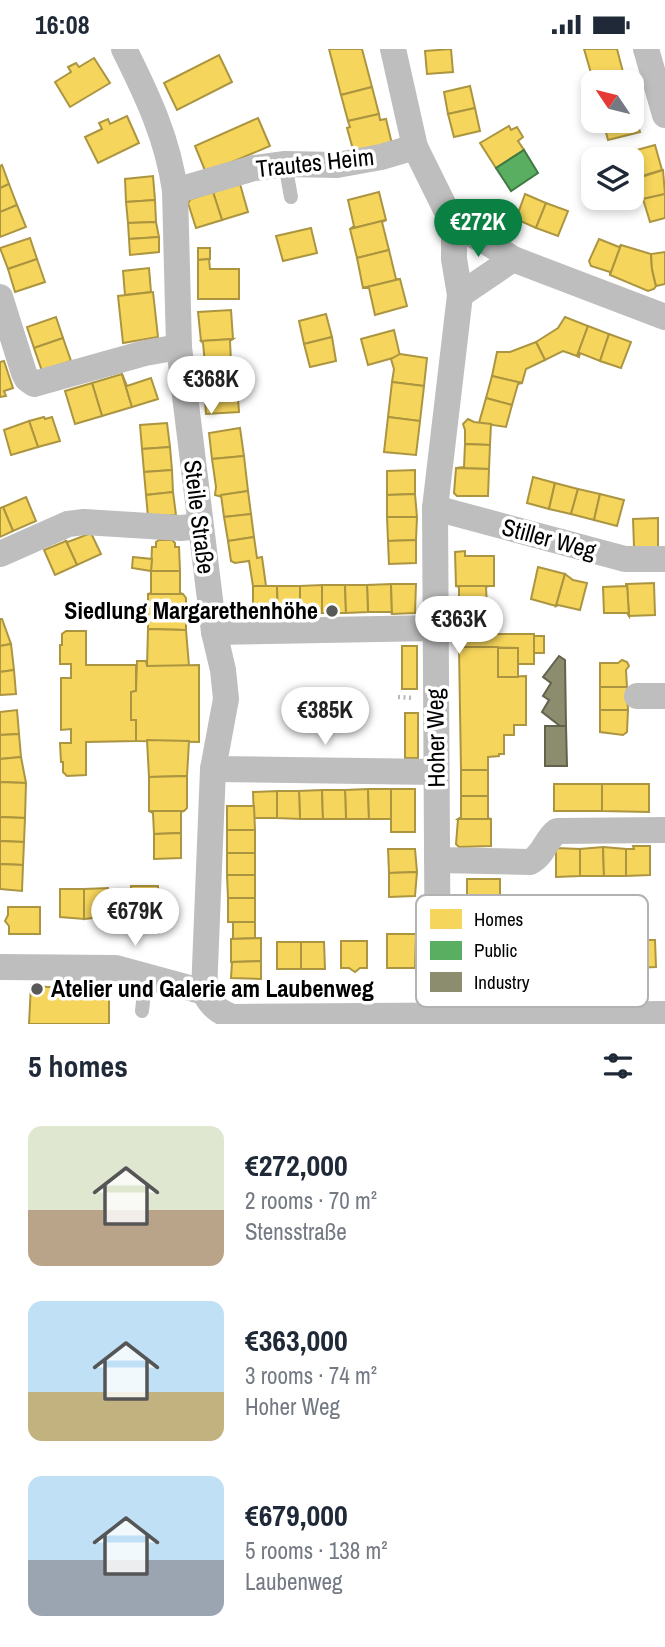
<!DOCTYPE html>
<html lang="en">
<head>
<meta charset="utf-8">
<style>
  body { margin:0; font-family:"Archivo Narrow",sans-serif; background:#f2f2f3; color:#1f2937; height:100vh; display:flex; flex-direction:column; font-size:26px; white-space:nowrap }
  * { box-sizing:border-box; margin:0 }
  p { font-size:23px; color:#747a83 }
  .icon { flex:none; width:38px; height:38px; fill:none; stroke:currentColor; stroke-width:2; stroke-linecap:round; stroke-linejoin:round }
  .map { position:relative; height:975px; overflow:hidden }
  .panel { display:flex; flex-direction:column; background:#fff; flex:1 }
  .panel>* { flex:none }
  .needle { width:46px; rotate:305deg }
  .controls { position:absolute; left:581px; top:21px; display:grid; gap:14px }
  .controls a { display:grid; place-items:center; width:63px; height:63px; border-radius:14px; background:#fff; box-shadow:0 4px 10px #0003; font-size:35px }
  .price { position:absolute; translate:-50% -60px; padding:0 16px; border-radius:24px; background:#fff; color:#222; font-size:23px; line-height:46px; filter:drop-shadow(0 2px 4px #0008) }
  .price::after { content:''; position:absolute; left:50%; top:42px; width:21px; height:16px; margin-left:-10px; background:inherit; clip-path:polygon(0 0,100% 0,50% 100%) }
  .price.current { background:#0b8043; color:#fff }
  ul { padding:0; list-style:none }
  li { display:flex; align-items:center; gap:21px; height:175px; padding:0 28px }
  li span { display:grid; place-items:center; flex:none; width:196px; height:140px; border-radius:14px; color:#555 }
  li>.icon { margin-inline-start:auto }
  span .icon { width:84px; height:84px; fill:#fffc; stroke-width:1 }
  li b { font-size:30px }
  h2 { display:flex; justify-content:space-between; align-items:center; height:84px; padding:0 28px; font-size:30px }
  .status { display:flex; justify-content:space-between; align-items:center; height:49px; padding:0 35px; background:#fff; direction:ltr }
  .status svg { height:19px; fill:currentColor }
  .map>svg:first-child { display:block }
</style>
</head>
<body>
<div class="status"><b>16:08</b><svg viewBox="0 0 49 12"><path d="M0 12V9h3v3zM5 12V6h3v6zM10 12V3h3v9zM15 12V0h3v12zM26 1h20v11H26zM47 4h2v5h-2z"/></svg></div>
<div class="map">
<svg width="665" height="975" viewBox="0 0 665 975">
  <rect width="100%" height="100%" fill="#fff"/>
  <g fill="#f6d55c" stroke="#ac9540" stroke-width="2">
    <path d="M329,0H362L372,38L341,46Z"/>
    <path d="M451,0L453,23L427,25L425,2Z"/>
    <path d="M584,0H617L623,23L593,31Z"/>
    <path d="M219,6L232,33L177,61L164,34Z"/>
    <path d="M94,9L110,34L70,58L55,33L71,23L68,18L76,14L79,18Z"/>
    <path d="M623,23L626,33L593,34V31Z"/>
    <path d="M470,37L475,59L448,65L444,43Z"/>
    <path d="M372,38L379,65L348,72L341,46Z"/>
    <path d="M632,56L640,83L608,91L603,72H632Z"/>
    <path d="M475,59L480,82L454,88L448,65Z"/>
    <path d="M379,65L380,71L386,70L392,95L354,104L347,79L350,78L348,72Z"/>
    <path d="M127,67L139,94L98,114L85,88L102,80L99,74L108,70L110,75Z"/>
    <path d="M258,69L270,97L206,124L195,97Z"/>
    <path d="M509,77L511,81L517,78L523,88L518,92L524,101L496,119L480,94Z"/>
    <path d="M655,96L662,121L632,130V110H623L622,105Z"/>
    <path d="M2,116L9,135L0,139V117Z"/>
    <path d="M663,121L665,145L643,150L638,130L632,131Z"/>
    <path d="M153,127L155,151L126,153L125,130Z"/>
    <path d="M9,135L17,156L0,163V139Z"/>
    <path d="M240,135L248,163L222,171L213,143Z"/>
    <path d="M213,143L222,171L196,179L188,154L191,150Z"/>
    <path d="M379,143L386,171L350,180L354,177L348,151Z"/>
    <path d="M525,145L546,154L536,179L516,170Z"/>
    <path d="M665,145V169L650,173L643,150Z"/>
    <path d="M155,151L156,173L128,174L126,153Z"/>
    <path d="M546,154L568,162L558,187L536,179Z"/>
    <path d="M17,156L26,178L0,188V163Z"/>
    <path d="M386,171L382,173L389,201L357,209L350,180Z"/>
    <path d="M156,173L159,188L129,190L128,174Z"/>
    <path d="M311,179L317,204L283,212L276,187Z"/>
    <path d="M159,188V203L130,206L129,190Z"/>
    <path d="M30,189L37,210L8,220L0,199Z"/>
    <path d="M599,190L619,198L621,196L610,226V223L591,217L589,212Z"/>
    <path d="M621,196L651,205L652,220L656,237L654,240L648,242L610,226Z"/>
    <path d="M198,199H210V210L198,211Z"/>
    <path d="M389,201L396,230H400L363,239L357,209Z"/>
    <path d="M665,203V235L656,237L652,220L651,205Z"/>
    <path d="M37,210L45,233L15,243L8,220Z"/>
    <path d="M209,210L210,220H239V250H198V211Z"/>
    <path d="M149,219L151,243L125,246L123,222Z"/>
    <path d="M400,230L407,257L375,266L369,239H363Z"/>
    <path d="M153,243L158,288L123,294L118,247Z"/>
    <path d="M231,261L233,290L201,292L198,263Z"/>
    <path d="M326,265L332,288L304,295L299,272Z"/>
    <path d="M56,268L63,289L34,299L27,278Z"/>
    <path d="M565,268L588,277L577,307L563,302L545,311L536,293L558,279Z"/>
    <path d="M588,277L609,285L600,312L580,304L579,308L577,307Z"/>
    <path d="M394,281L400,307L368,316L361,290Z"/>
    <path d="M609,285L631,293L621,319L600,312Z"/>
    <path d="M332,288L336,312L310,318L304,295Z"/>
    <path d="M63,289L71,312L42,322L34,299Z"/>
    <path d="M233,290L230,292L231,313L205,315L203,294L201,292Z"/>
    <path d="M536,293L545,311L526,320L522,334L492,327L497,303H510Z"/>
    <path d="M400,305L427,309L424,337L392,333L394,320L391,310Z"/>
    <path d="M4,312L13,339L4,342L6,347L0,348V313Z"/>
    <path d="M231,313L233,334H237V336L204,338V336L207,335L205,315Z"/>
    <path d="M122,325L132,358L102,367L92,334Z"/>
    <path d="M122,325L127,337L151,329L158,350L132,358Z"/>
    <path d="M492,327L522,334L518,335L512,356L486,349Z"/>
    <path d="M392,333L424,337L420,372L388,368Z"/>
    <path d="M92,334L102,367L75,375L65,342Z"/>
    <path d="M237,336L239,363L206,365L204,338Z"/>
    <path d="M486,349L512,356L506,378L479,374Z"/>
    <path d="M44,368L45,370L52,368L60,392L38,398L29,372Z"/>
    <path d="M388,368L420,372L416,406L384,403Z"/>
    <path d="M468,370L474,373L491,375L490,396L465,395V381L463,375Z"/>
    <path d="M29,372L38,398L11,406L4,381Z"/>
    <path d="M167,374L170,398L142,400L140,376Z"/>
    <path d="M240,379L244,407L212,410L209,384Z"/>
    <path d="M465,395L490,396L489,420L456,419L464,418Z"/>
    <path d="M170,398L172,421L144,423L142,400Z"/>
    <path d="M244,407L248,442L221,446L222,448L215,446L216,438L212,410Z"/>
    <path d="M456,419L489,420L488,447H457L454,444Z"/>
    <path d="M172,421L173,443L146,446L144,423Z"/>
    <path d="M415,421V445L387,446V422Z"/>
    <path d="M533,428L555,434L549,460L527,454Z"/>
    <path d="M555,434L578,440L571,465L549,460Z"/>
    <path d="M578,440L600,445L594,471L571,465Z"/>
    <path d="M248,442L251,465L224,468L221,446Z"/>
    <path d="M173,443L176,466L148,468L146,446Z"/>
    <path d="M415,445L417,468H387V446Z"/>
    <path d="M600,445L624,451L617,477L594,471Z"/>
    <path d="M26,448L36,472L13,482L3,458Z"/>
    <path d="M3,458L13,482L0,488V459Z"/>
    <path d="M251,465L254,488L228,492L224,468Z"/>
    <path d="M387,468H417L416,491L388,492Z"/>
    <path d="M658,469V498H634L633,470Z"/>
    <path d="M91,484L101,505L77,516L66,492L68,493Z"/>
    <path d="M254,488L257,509L262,508L266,537H253L249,512L235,514L231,512L228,492Z"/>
    <path d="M159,491H172L175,494V498H179L180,522H151L152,498H156V493Z"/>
    <path d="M416,491V514L389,515L388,492Z"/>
    <path d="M66,492L77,516L55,526L44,501Z"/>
    <path d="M465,502V507H494V537H456L455,503Z"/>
    <path d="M133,508L152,510L151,522L132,519Z"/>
    <path d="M538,518L565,525L556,557L531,550Z"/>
    <path d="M151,522H180V544L183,545H148L151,544Z"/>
    <path d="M565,525L573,531L587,534L580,561L558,556L556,557Z"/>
    <path d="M654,534L655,566L629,567L627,535Z"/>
    <path d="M391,535L392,565L391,563H368L367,536Z"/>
    <path d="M391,535H416L415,564L392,565Z"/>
    <path d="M626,535H627L629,567L627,564H604L603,538L626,537Z"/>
    <path d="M322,536V564H300V537Z"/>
    <path d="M322,536H345L346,564H322Z"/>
    <path d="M345,536H367L368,563L346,564Z"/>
    <path d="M253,537H277L278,565H253Z"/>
    <path d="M277,537H300V564L278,565Z"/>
    <path d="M456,537H489L486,538L487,560H459V538Z"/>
    <path d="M148,545H183L186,549V581L148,580Z"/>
    <rect x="459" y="560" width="28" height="25"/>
    <path d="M0,570H2L11,595L0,597Z"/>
    <path d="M148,580L186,581L189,617H147Z"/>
    <path d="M66,582H86V616H136V642L131,643V671H136V692L86,693V726L67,727L63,723V713H61L60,694H71V680L61,681V629H71V615H60V596H62V585Z"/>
    <path d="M459,585H534V615H518V599L459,598Z"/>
    <rect x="534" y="587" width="10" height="17"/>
    <path d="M11,595L14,621L0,623V597Z"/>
    <rect x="402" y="597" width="15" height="43"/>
    <path d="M459,598H498V628L526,627V676H514V686H504V705H499V707L488,708V721H461Z"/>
    <rect x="498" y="599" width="20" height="29"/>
    <path d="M622,611L627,613L629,617L626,621L627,638H600V614H618Z"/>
    <path d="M137,612H146L147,617L199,616V693L136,692V671H131V643L136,642Z"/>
    <path d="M14,621L16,645L0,646V623Z"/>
    <path d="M600,638H627L628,661H600Z"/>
    <path d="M17,661L19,685L0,686V663Z"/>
    <path d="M600,661H628L627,683L623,686L600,683Z"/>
    <rect x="405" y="664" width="13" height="45"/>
    <path d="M19,685L21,708L0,710V686Z"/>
    <path d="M147,691L189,692L187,727L149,728Z"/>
    <path d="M21,708L26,734L0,733V710Z"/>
    <rect x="461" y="721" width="27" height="26"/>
    <path d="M187,727V759L184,762H149V728Z"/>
    <path d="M0,733L26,734L25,769L0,768Z"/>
    <rect x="554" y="735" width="48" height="27"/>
    <path d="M602,735H649V763L602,762Z"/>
    <path d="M368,740L369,770H346L345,741Z"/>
    <path d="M368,740H391V770H369Z"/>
    <rect x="391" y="740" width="24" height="43"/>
    <path d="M322,741L323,770H300L299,742Z"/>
    <path d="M322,741H345L346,770H323Z"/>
    <path d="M277,742V769H254L253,743Z"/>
    <path d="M277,742H299L300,770L277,769Z"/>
    <path d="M461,747H488V769L491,770H458L461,768Z"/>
    <path d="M227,757H254L255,781H227Z"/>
    <path d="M149,762H184L181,763V784L154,785L153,764Z"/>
    <path d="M0,768L25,769L24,793L0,792Z"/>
    <path d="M458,770H491V797L459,798L456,795Z"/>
    <rect x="227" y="781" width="28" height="23"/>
    <path d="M181,784V809L154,810V785Z"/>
    <path d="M0,792L24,793L23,816L0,815Z"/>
    <path d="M633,797H650V826L626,827V800H634Z"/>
    <path d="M603,798L604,827H580V800Z"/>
    <path d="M603,798L626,800V827H604Z"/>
    <path d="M556,799L580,800V827L556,828Z"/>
    <path d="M388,800H415L417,823L389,824Z"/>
    <rect x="227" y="804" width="28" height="22"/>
    <path d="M0,815L23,816L22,842L0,840Z"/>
    <path d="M417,823L415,847L389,848V824Z"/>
    <path d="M227,826H255V849H228Z"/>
    <path d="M467,830H500V857L467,856Z"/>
    <path d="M131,837H158L159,860H131Z"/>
    <path d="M108,839L109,867L84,870V840Z"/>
    <path d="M60,840H84V870L60,868Z"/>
    <rect x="228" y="849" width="27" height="24"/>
    <path d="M8,858H40V885H9V877L5,872L8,866Z"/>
    <rect x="131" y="860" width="28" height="24"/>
    <path d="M233,873H255V889L233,890Z"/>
    <path d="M387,885H416L415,919H387Z"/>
    <path d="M261,889V912L231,913V890Z"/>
    <path d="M629,891H655L656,918L632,919L630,921Z"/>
    <path d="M341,892H367V919H360L355,923L349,919H341Z"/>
    <rect x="277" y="893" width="24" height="27"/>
    <path d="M301,893H324L325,920H301Z"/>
    <path d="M261,912V930L231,929L232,913Z"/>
    <path d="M78,934H109V975H29L31,936L48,938L78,937Z"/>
  </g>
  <path fill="#5aae61" stroke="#3f7a44" stroke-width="2" d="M524,101L538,124L511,142L496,119Z"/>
  <g fill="#8c8c6e" stroke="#62624d" stroke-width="2">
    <path d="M559,607L565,611L566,677H560L542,663L549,651L543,647L551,634L543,628Z"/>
    <path d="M545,677H566L567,717H545Z"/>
  </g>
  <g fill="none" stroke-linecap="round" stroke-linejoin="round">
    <g stroke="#b9b9b9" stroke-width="4.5" stroke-dasharray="2 3.5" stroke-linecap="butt">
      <path d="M398,648L414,649"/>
      <path d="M552,921L553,929H575V922"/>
      <path d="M565,921L567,945"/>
    </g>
    <g stroke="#bebebe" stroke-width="14">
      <path d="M285,115L291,148"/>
      <path d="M142,962L146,926"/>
    </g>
    <g stroke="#bebebe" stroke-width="26">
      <path d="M124,0C147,46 168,90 175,142L179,298L214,583L223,621L226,650L213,720L204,943"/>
      <path d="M393,0L415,98L454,177V210L460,246L435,459L438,966"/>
      <path d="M646,0L665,66"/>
      <path d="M175,142L254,119L285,115L337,116L381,108L415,98"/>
      <path d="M454,177L485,192L513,210L665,268"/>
      <path d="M460,246L513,210"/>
      <path d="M0,248L24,324L27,330L34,335L145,304L179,298"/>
      <path d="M435,459L625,510H665"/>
      <path d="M0,505L68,475L84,473L181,479L200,477"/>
      <path d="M214,583L435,579"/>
      <path d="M637,647H665"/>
      <path d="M213,720L436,723"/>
      <path d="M437,811L530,813C544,806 545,791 557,782L665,781"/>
      <path d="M0,918L116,919L204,943C211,956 218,963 233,968L665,965"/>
    </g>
  </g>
  <g fill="#595959" stroke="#fff" stroke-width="2.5">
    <circle cx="332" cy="562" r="7"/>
    <circle cx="37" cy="940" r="7"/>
  </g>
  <g text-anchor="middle" stroke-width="7" stroke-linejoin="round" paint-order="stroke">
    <g font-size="24" fill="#000" stroke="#fff">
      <text transform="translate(315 114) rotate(-6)" y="8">Trautes Heim</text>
      <text transform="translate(199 468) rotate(83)" y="8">Steile Straße</text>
      <text transform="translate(549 490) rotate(15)" y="8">Stiller Weg</text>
      <text transform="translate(436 689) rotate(-91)" y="8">Hoher Weg</text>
    </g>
    <g font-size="24" font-weight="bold" fill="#000" stroke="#fff" text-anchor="end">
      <text x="318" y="570">Siedlung Margarethenhöhe</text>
      <text x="51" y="948" text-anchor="start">Atelier und Galerie am Laubenweg</text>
    </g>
  </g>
  <rect x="416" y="846" width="232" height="112" rx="10" fill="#fff" stroke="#b2b2b2" stroke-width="2"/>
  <rect x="430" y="860" width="32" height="20" fill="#f6d55c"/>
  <rect x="430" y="892" width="32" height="19" fill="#5aae61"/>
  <rect x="430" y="923" width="32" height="20" fill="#8c8c6e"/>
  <g font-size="19" fill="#000">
    <text x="474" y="877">Homes</text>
    <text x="474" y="908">Public</text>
    <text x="474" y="940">Industry</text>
  </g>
</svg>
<div class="controls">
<a><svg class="needle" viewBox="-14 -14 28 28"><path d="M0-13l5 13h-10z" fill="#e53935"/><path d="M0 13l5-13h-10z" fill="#747a83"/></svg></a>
<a><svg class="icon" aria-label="layers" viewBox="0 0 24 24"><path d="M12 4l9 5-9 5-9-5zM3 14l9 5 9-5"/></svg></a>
</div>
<b class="price current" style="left:478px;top:210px">€272K</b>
<b class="price" style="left:211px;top:367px">€368K</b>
<b class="price" style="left:459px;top:607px">€363K</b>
<b class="price" style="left:325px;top:698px">€385K</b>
<b class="price" style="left:135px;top:899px">€679K</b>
</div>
<section class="panel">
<h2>5 homes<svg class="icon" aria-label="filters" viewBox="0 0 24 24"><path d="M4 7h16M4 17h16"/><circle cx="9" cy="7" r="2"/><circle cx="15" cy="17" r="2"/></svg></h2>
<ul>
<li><span style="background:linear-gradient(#dfe7d0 60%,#b9a48a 0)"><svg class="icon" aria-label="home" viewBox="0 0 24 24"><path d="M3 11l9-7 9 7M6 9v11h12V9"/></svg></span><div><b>€272,000</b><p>2 rooms · 70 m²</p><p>Stensstraße</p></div></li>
<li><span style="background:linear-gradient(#bfe0f5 65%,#c2b280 0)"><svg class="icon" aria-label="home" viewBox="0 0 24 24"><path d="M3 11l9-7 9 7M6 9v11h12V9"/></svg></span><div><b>€363,000</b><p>3 rooms · 74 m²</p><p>Hoher Weg</p></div></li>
<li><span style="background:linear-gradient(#bfe0f5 60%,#9aa5b1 0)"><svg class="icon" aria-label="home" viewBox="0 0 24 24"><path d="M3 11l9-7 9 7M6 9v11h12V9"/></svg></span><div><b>€679,000</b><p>5 rooms · 138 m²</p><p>Laubenweg</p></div></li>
</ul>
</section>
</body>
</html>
